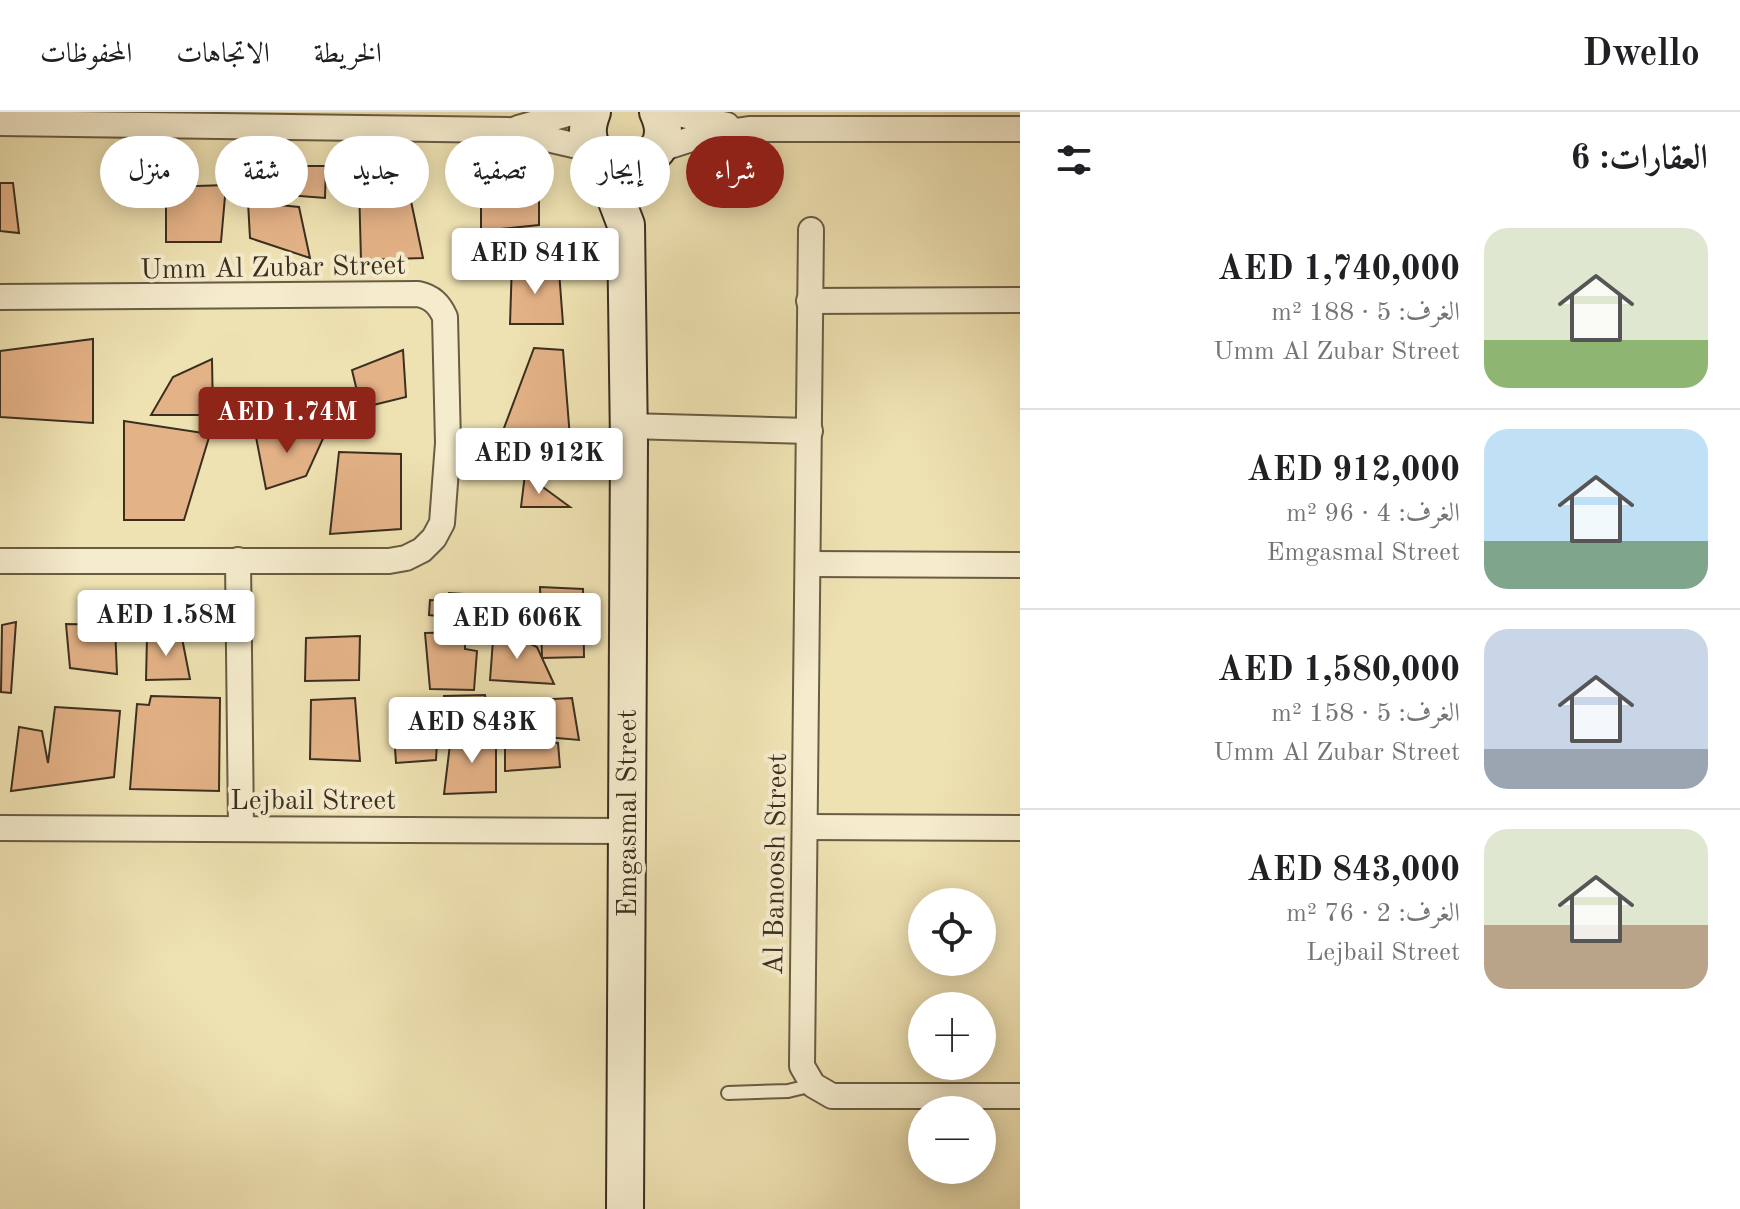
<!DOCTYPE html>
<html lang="ar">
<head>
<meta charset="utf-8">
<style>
  body { margin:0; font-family:"Old Standard TT",Amiri,serif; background:#f6f6f6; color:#202124; direction:rtl; height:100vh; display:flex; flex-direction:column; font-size:30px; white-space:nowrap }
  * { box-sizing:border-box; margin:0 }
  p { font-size:26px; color:#757577 }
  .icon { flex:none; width:44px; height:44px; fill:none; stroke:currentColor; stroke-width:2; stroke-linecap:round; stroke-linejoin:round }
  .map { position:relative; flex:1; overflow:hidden; direction:ltr }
  .drawer { display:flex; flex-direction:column; background:#fff; width:720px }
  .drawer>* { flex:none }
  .top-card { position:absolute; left:24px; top:24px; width:760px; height:72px; direction:rtl; display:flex; gap:16px }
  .buttons { position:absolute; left:908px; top:776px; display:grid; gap:16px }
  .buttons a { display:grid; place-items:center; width:88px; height:88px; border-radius:50%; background:#fff; box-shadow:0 4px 20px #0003; font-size:40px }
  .price { position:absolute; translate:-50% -68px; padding:0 18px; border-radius:8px; background:#fff; color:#222; font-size:26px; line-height:52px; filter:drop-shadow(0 2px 4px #0008) }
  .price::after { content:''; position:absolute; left:50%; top:48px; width:24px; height:18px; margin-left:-12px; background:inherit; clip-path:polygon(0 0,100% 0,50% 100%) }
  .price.selected { background:#8f2418; color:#fff }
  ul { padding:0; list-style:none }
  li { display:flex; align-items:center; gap:24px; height:200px; padding:0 32px }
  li+li { border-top:2px solid #e0e0e0 }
  li span { display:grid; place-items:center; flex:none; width:224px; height:160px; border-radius:24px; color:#555 }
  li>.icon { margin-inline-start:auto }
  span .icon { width:96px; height:96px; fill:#fffc; stroke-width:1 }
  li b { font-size:34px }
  h2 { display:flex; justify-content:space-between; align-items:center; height:96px; padding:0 32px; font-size:34px }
  .tag { padding:0 28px; border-radius:36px; background:#fff; box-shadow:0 4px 20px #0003; font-size:28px; line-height:72px }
  .tag.selected { background:#8f2418; color:#fff }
  header { display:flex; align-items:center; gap:48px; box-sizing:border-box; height:112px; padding:0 40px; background:#fff; border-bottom:2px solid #e0e0e0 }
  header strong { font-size:38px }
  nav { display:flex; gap:44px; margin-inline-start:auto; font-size:28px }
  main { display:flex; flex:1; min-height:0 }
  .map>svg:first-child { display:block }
</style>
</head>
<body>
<header>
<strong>Dwello</strong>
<nav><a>الخريطة</a><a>الاتجاهات</a><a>المحفوظات</a></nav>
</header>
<main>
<section class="drawer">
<h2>العقارات: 6<svg class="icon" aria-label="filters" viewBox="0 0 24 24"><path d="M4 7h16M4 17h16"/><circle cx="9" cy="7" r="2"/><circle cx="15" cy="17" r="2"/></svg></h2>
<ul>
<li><span style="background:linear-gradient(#dfe7d0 70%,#8fb573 0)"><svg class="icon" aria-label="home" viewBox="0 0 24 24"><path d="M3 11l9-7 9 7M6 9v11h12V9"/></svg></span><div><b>AED 1,740,000</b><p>الغرف: 5 · 188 m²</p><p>Umm Al Zubar Street</p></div></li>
<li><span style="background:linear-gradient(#bfe0f5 70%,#7fa58c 0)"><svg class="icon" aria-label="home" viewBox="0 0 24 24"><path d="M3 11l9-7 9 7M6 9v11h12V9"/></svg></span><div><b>AED 912,000</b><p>الغرف: 4 · 96 m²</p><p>Emgasmal Street</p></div></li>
<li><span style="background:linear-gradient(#c9d6e8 75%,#9aa5b1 0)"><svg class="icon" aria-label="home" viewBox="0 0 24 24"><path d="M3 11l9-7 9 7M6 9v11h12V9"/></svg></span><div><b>AED 1,580,000</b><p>الغرف: 5 · 158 m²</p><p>Umm Al Zubar Street</p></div></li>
<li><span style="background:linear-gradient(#dfe7d0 60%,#b9a48a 0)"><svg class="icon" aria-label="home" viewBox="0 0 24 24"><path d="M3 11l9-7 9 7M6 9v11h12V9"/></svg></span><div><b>AED 843,000</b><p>الغرف: 2 · 76 m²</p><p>Lejbail Street</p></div></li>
</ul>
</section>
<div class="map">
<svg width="1020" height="1097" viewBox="0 0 1020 1097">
  <rect width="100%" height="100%" fill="#efe2b2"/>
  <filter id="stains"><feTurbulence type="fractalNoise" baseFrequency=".0025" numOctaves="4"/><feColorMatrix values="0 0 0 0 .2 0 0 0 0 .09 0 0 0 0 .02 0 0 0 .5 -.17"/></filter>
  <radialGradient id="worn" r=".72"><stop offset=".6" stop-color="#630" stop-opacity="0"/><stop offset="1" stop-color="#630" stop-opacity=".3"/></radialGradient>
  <g fill="#e4b287" stroke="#3b2f20" stroke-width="2">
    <path d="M266,54H326L325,86L287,83L282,67L265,63Z"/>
    <path d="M539,55V113L481,119V62Z"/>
    <path d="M0,71H13L19,121L0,119Z"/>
    <path d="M226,73L221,130H166V75Z"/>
    <path d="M359,73L408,75L423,146L361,148Z"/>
    <path d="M248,90L299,95L310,146L250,126Z"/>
    <path d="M512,150L559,159L563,212H510Z"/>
    <path d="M93,227V311L0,305V239Z"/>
    <path d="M534,236L563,238L572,351L501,324Z"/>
    <path d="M403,238L406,285L361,296L352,258Z"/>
    <path d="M212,247L213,303H151L173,265Z"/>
    <path d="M124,309L210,322L184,408H124Z"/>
    <path d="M255,320H326L306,364L266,377Z"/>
    <path d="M339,340L401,342V417L330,422Z"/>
    <path d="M525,362L570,395H521Z"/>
    <path d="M540,475L583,477L584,545L542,546Z"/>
    <path d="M449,481L478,483L477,508L429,503L430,488L449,489Z"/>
    <path d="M16,510L11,581L1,580L2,513Z"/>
    <path d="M66,512L115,513L117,562L70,556Z"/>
    <path d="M494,515L537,535L554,572L490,568Z"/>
    <path d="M465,520V537L477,539L474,578L430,577L425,521Z"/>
    <path d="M181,521L190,567L146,568L147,525Z"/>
    <path d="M360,524L359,568L305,569L306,526Z"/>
    <path d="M485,583L489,613L443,619L444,584Z"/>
    <path d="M151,584L220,586L219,679L130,677L137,592L149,593Z"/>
    <path d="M355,586L360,649L310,647L311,588Z"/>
    <path d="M572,586L579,628L534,624V588Z"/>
    <path d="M392,590L439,591L436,648L396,651Z"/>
    <path d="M526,592L528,628L558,631L560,655L505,659V596Z"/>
    <path d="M55,595L120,599L114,665L11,679L19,615L42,619L48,651Z"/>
    <path d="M496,623V680L444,682L451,624Z"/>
  </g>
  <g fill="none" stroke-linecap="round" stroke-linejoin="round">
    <defs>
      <path id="lane" d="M728,981L788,979L813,973"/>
      <g id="street">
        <path d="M670,0L727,13"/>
        <path d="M0,11L508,18L595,38"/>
        <path d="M518,16L575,0"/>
        <path d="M654,39L701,24L749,17H1020"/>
        <path d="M811,118L802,954L813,973L832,984H1020"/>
        <path d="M0,185L418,182C432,185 439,192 445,205L448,331L442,411L434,426L422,438L406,446L389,449H0"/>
        <path d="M809,189L1020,188"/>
        <path d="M628,314L810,319"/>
        <path d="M238,448L241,717"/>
        <path d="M808,452L1020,453"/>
        <path d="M805,715L1020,716"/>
        <path d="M0,716L626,719"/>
      </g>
      <g id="secondary">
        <path d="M592,0C564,72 689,65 658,0"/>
        <path d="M599,42L626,113L629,331L625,1097"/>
      </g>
    </defs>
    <use href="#lane" stroke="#685c44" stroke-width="16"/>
    <use href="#street" stroke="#685c44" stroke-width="28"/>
    <use href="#secondary" stroke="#3b2f20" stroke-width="40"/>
    <use href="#lane" stroke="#f5eccd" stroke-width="12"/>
    <use href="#street" stroke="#f5eccd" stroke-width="24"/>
    <use href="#secondary" stroke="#f5eccd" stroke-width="36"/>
  </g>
  <g text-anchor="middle" stroke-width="8" stroke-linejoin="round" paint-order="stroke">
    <g font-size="28" fill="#3b2f20" stroke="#f5eccd">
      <text transform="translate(273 154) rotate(-1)" y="10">Umm Al Zubar Street</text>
      <text x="313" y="697">Lejbail Street</text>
      <text transform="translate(626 701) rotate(-90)" y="10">Emgasmal Street</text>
      <text transform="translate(774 752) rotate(-89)" y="10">Al Banoosh Street</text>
    </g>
  </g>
  <rect width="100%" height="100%" filter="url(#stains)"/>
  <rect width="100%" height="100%" fill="url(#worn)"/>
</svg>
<div class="buttons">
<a><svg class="icon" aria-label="locate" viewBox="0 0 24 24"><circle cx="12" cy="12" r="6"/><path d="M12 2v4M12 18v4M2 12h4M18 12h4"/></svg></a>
<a>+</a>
<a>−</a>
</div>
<b class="price" style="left:535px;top:184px">AED 841K</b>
<b class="price selected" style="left:287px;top:343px">AED 1.74M</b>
<b class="price" style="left:539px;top:384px">AED 912K</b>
<b class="price" style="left:166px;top:546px">AED 1.58M</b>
<b class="price" style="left:517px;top:549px">AED 606K</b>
<b class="price" style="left:472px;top:653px">AED 843K</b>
<div class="top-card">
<a class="tag selected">شراء</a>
<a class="tag">إيجار</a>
<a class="tag">تصفية</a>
<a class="tag">جديد</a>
<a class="tag">شقة</a>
<a class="tag">منزل</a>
</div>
</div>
</main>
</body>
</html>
